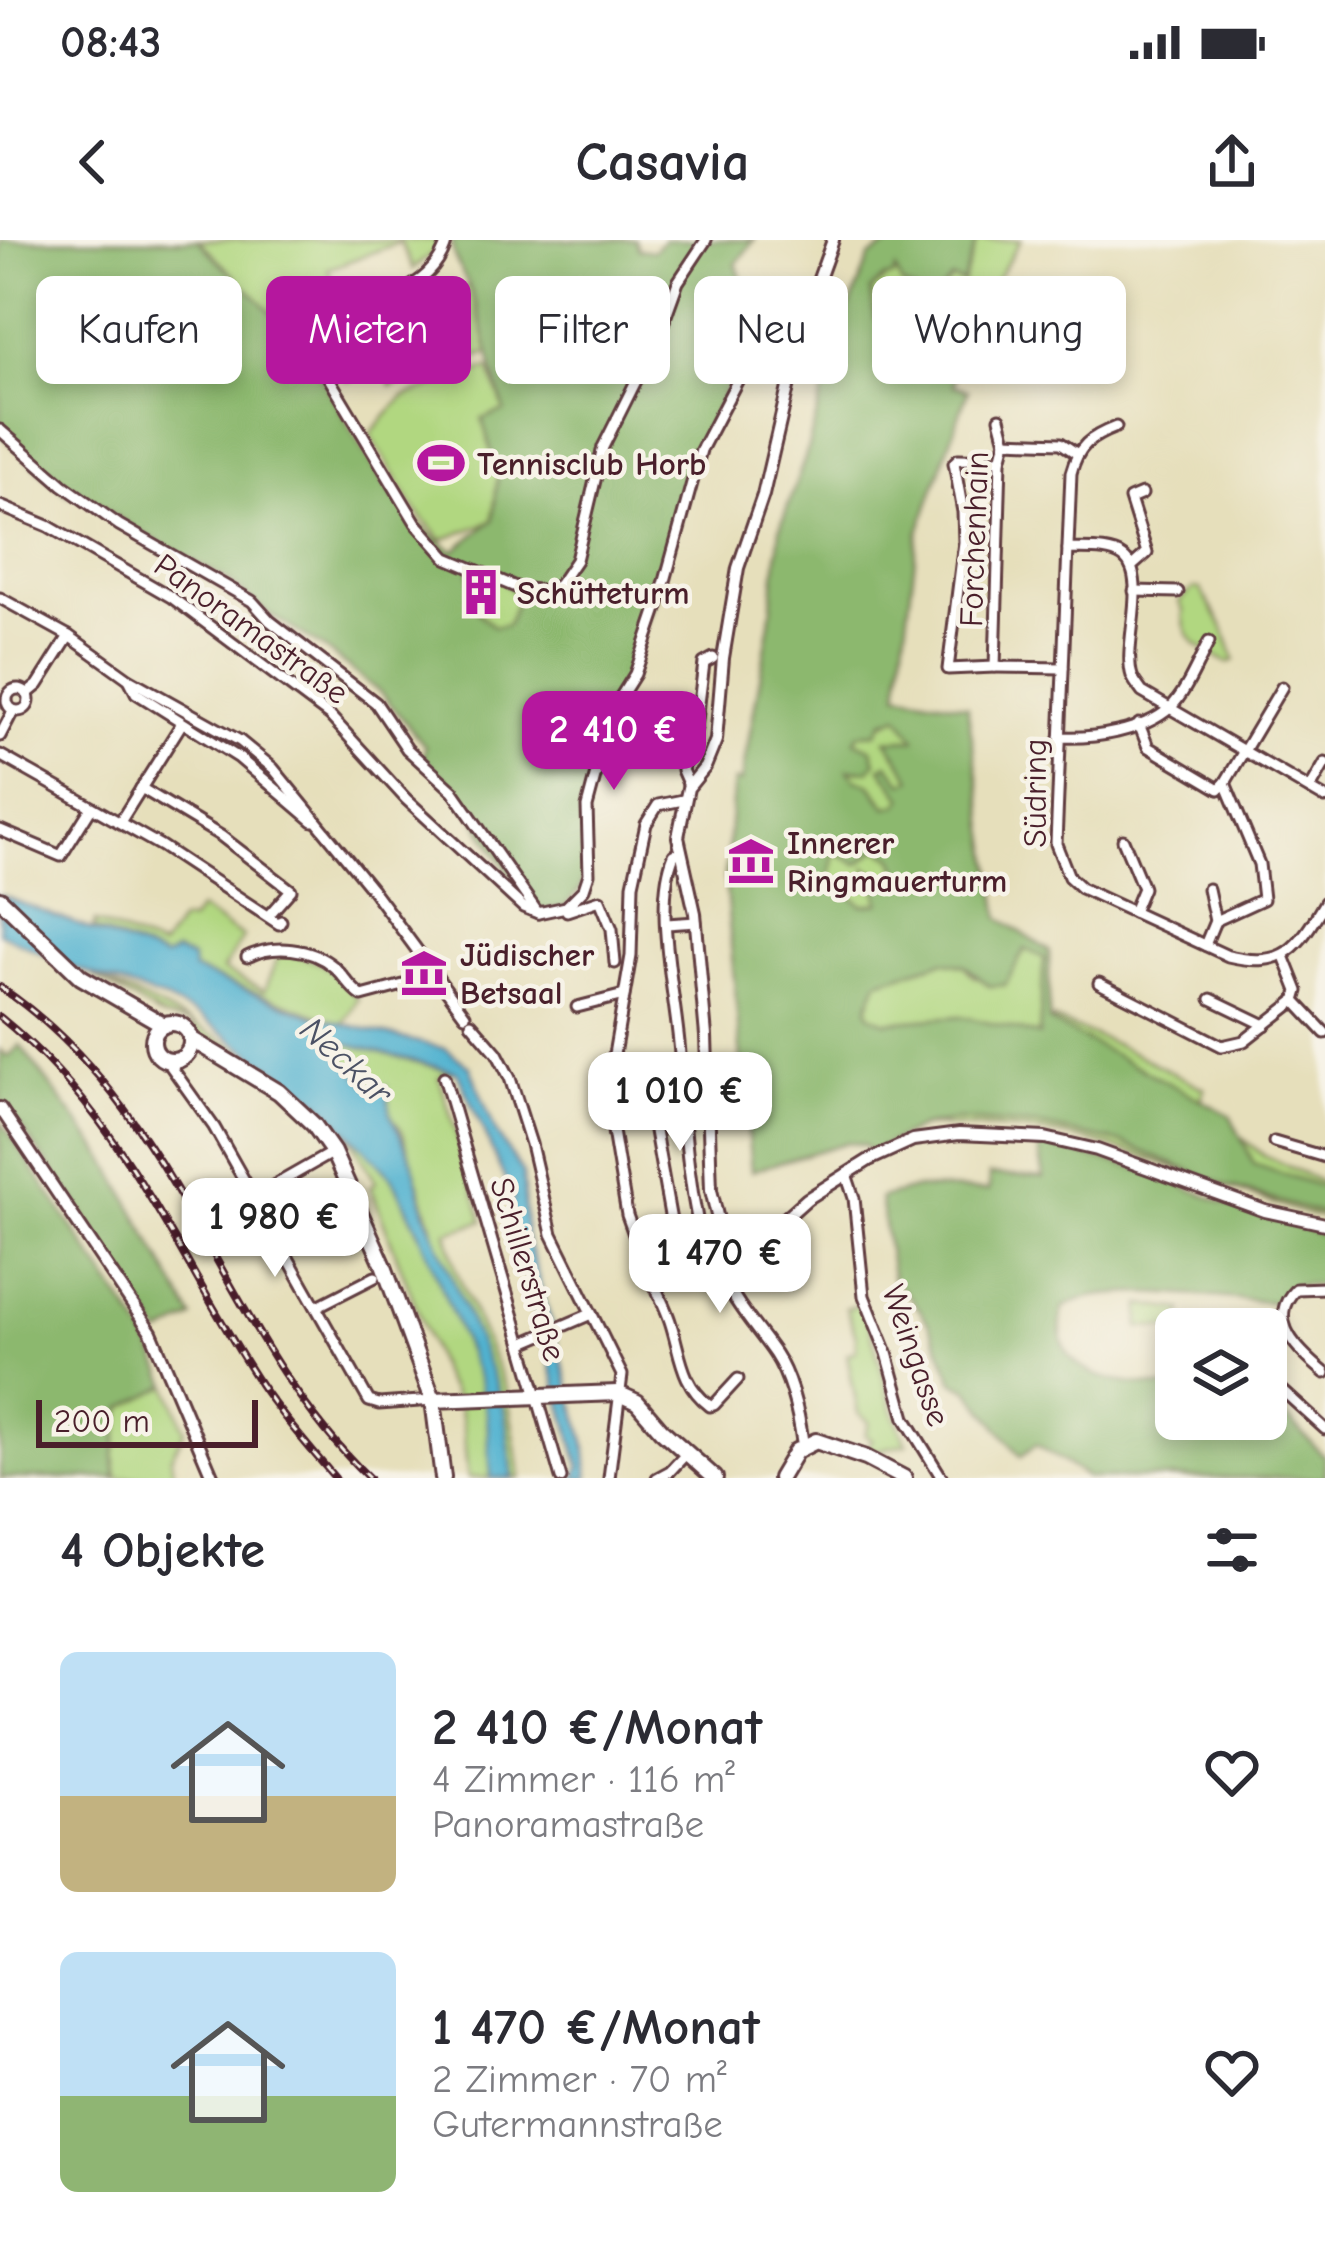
<!DOCTYPE html>
<html lang="de">
<head>
<meta charset="utf-8">
<style>
  body { margin:0; font-family:"Comic Neue",sans-serif; background:#f7f7f7; color:#2b2b33; height:100vh; display:flex; flex-direction:column; font-size:45px; white-space:nowrap }
  * { box-sizing:border-box; margin:0 }
  p { font-size:39px; color:#7c7c81 }
  .icon { flex:none; width:66px; height:66px; fill:none; stroke:currentColor; stroke-width:2; stroke-linecap:round; stroke-linejoin:round }
  .map { position:relative; height:1238px; overflow:hidden }
  .sheet { display:flex; flex-direction:column; background:#fff; flex:1 }
  .sheet>* { flex:none }
  .hud { position:absolute; left:36px; top:36px; width:1254px; height:108px; display:flex; gap:24px }
  .controls { position:absolute; left:1155px; top:1068px; display:grid; gap:24px }
  .controls a { display:grid; place-items:center; width:132px; height:132px; border-radius:18px; background:#fff; box-shadow:0 6px 18px #0003; font-size:60px }
  .scale { position:absolute; left:36px; bottom:30px; width:222px; box-sizing:border-box; padding-left:12px; border:6px solid #4a1f2b; border-top:0; font-size:33px; line-height:42px; white-space:nowrap; color:#4a1f2b; -webkit-text-stroke:9px #f7f3e8; paint-order:stroke }
  .price { position:absolute; translate:-50% -102px; padding:0 27px; border-radius:24px; background:#fff; color:#222; font-size:39px; line-height:78px; filter:drop-shadow(0 3px 6px #0008) }
  .price::after { content:''; position:absolute; left:50%; top:72px; width:36px; height:27px; margin-left:-18px; background:inherit; clip-path:polygon(0 0,100% 0,50% 100%) }
  .price.selected { background:#b5179e; color:#fff }
  ul { padding:0; list-style:none }
  li { display:flex; align-items:center; gap:36px; height:300px; padding:0 60px }
  li span { display:grid; place-items:center; flex:none; width:336px; height:240px; border-radius:18px; color:#555 }
  li>.icon { margin-inline-start:auto }
  span .icon { width:144px; height:144px; fill:#fffc; stroke-width:1 }
  li b { font-size:51px }
  h2 { display:flex; justify-content:space-between; align-items:center; height:144px; padding:0 60px; font-size:51px }
  .tag { padding:0 42px; border-radius:18px; background:#fff; box-shadow:0 6px 18px #0003; font-size:42px; line-height:108px }
  .tag.selected { background:#b5179e; color:#fff }
  .status { display:flex; justify-content:space-between; align-items:center; height:84px; padding:0 60px; background:#fff; direction:ltr }
  .status svg { height:33px; fill:currentColor }
  header { display:flex; justify-content:space-between; align-items:center; height:156px; padding:0 60px; background:#fff; font-size:54px; font-weight:700 }
  .map>svg:first-child { display:block }
</style>
</head>
<body>
<div class="status"><b>08:43</b><svg viewBox="0 0 49 12"><path d="M0 12V9h3v3zM5 12V6h3v6zM10 12V3h3v9zM15 12V0h3v12zM26 1h20v11H26zM47 4h2v5h-2z"/></svg></div>
<header><svg class="icon" aria-label="back" viewBox="0 0 24 24"><path d="M15 5l-7 7 7 7"/></svg>Casavia<svg class="icon" aria-label="share" viewBox="0 0 24 24"><path d="M12 15V3M7 8l5-5 5 5M5 13v7h14v-7"/></svg></header>
<div class="map">
<svg width="1325" height="1238" viewBox="0 0 1325 1238">
  <rect width="100%" height="100%" fill="#f7f3e8"/>
  <filter id="ink" filterUnits="userSpaceOnUse"><feTurbulence type="fractalNoise" baseFrequency=".00833" numOctaves="2"/><feDisplacementMap in="SourceGraphic" scale="24" xChannelSelector="R" yChannelSelector="G"/><feConvolveMatrix kernelMatrix="1 2 1 2 8 2 1 2 1" color-interpolation-filters="sRGB"/></filter>
  <filter id="wash" filterUnits="userSpaceOnUse"><feTurbulence type="fractalNoise" baseFrequency=".004" numOctaves="4" result="noise"/><feDisplacementMap in="SourceGraphic" scale="48" xChannelSelector="R" yChannelSelector="G"/><feGaussianBlur stdDeviation="2.7" result="paint"/><feColorMatrix in="noise" values="0 0 0 0 0 0 0 0 0 0 0 0 0 0 0 0 0 1.4 0 .05"/><feComposite in="paint" operator="in"/></filter>
  <g filter="url(#wash)">
    <rect width="100%" height="100%" fill="#e6dfbb"/>
    <g fill="#b1d780" stroke="#7e7b56" stroke-width="3">
      <path d="M198,0H442L441,6L413,29L400,2L328,29L341,61L288,89Z"/>
      <path d="M977,0H1021L986,57L972,50L955,91L927,85L928,66L952,38L963,42Z"/>
      <path d="M899,29L918,53C905,69 896,78 875,79L870,51Z"/>
      <path d="M469,46L491,112L391,146L384,128L347,141L313,85L362,67L368,81Z"/>
      <path d="M489,128L505,171L492,211L498,234L493,281L442,300L416,271L370,194L403,157Z"/>
      <path d="M469,331L501,338L519,358L507,386L494,388L478,373Z"/>
      <path d="M1193,349H1200L1222,385L1235,420L1228,423C1208,412 1188,405 1184,382C1181,363 1189,379 1179,362Z"/>
      <path d="M899,476L916,500L895,514L906,524L912,539L904,543L903,558L898,565L887,567L871,544L856,539L847,530H869L855,501L858,494Z"/>
      <path d="M878,608L894,618L901,638L892,644L868,629L877,647L879,664L862,665L830,638L835,610L858,624Z"/>
      <path d="M199,669L243,697L223,730L264,751L280,712C321,719 332,728 358,759L344,783L354,805L452,832L439,837L483,981L447,992L456,1030L507,1152L521,1238H468C463,1206 467,1165 444,1140L370,946L376,942L352,900L327,872V868L392,937L420,995L432,986L402,891L391,876L386,847L375,853L335,811L336,803H344L340,783L193,730L191,719L176,712L165,718L93,689L95,682L161,708L180,681H191Z"/>
      <path d="M1025,709L1044,717L1040,791L1048,793L1053,779L1120,806L1205,849L1199,864L1262,914L1325,944V979C1240,957 1162,917 1076,898C1027,887 976,888 927,886L911,890L803,854L868,768L877,741L943,721L964,725L974,737Z"/>
      <path d="M93,736C182,777 284,823 347,902L341,906L324,883L281,844L199,797L189,783L162,777Z"/>
      <path d="M862,1065C880,1111 885,1161 907,1204L871,1211L866,1209L872,1200L865,1195L869,1182L858,1173L847,1114L856,1111V1096L846,1068Z"/>
      <path d="M1141,1065L1183,1070L1181,1089L1139,1087Z"/>
      <path d="M168,1145L185,1190L171,1217L174,1238H117L114,1215L123,1168Z"/>
    </g>
    <g fill="#8cb86e" stroke="#6b6c4c" stroke-width="3" fill-rule="evenodd">
      <path d="M0,0H198C230,36 272,67 301,106C349,172 379,267 454,311L493,280L498,234L482,179L505,171C490,128 486,86 468,44C461,29 451,16 452,0H635L638,9L653,11L664,0H754L736,24L757,80L698,210L655,358L621,448L603,481L581,566L586,624L580,650L564,667L533,672L458,552L423,517L425,506L383,455L325,409L272,376L225,338L137,290L68,244V255L0,194ZM469,331L501,338L518,358L507,385L494,387L478,373Z"/>
      <path d="M898,0H977L963,43L952,39L928,66L927,86L955,91L956,79L972,50L986,57L958,107L953,145L968,150L918,294L898,453L967,466L1000,678L1049,711V781L1230,875L1254,924L1325,948V975L1227,946L1122,903L1041,886L957,880L921,887L871,912L864,905L848,902L751,931L725,638L734,541L741,542L770,383L780,288L805,218L841,88L870,17ZM896,30L902,45L918,53C905,69 896,78 875,79L871,50L883,39L893,37ZM899,476L915,499L887,500L912,539L903,543L888,524L881,528L903,558L898,565L887,567L870,544L856,539L848,530H869L876,522L872,509L855,501L858,494L877,493L883,481ZM878,608L894,618L901,637L892,643L867,629L877,647L879,663L862,665L830,639L835,612L858,624ZM1025,709L1044,718L1039,795L961,776L886,782L870,775L868,767L878,741L943,721L964,725L989,746L1005,745Z"/>
      <path d="M20,805L107,921L193,1078L161,1095L73,958L0,859V810L8,817Z"/>
      <path d="M0,880L147,1098L168,1145L123,1168L114,1215L116,1238H0Z"/>
      <path d="M1038,904L1147,931L1224,963L1325,996V1045L1296,1044L1280,1063C1230,1060 1101,1040 1063,1068C1046,1141 1125,1144 1176,1148V1179H1266V1156L1325,1217V1238H1088L1036,1204L1021,1217L969,1150L953,1141C939,1105 925,1065 893,1041L880,958L918,948L989,951V935L1044,938Z"/>
    </g>
    <path fill="#51b2d0" stroke="#4e687e" stroke-width="3" d="M0,655L165,718L175,712L192,719L193,730L316,777L446,809L470,827L496,892L523,934L526,995L585,1201L589,1238H575L580,1227L530,1054L510,964L514,960L457,832L345,803L336,804L338,815L375,853L386,846L391,875L412,920L426,974L496,1144L505,1173L513,1238H491L487,1176L479,1140L417,987L392,937L318,860L200,777L161,758L71,727L0,693Z"/>
  </g>
  <g filter="url(#ink)">
    <g fill="none" stroke-linecap="round" stroke-linejoin="round">
      <defs>
        <g id="minor">
          <path d="M447,0C433,58 358,64 310,81L303,95L416,283L447,318L518,348L547,351L559,345L576,320L603,207L659,95L678,42L706,0"/>
          <path d="M1000,178L1006,201L1001,220L995,427L1063,428"/>
          <path d="M1116,187C1090,197 1078,206 1071,233L1056,604L1069,637L1081,648L1228,716C1285,729 1298,708 1325,662"/>
          <path d="M0,190L63,245L119,285L252,361L270,381L376,463L407,509L453,551L538,673"/>
          <path d="M1006,201L1061,203L1076,213"/>
          <path d="M0,266L48,286L171,357L330,476L406,559L523,667L538,673L566,667L584,649L589,634L587,567L613,469L635,434L659,363L701,210L745,126L767,109L797,108"/>
          <path d="M1068,309C1084,310 1109,307 1123,317C1150,337 1122,406 1132,436C1134,442 1139,447 1142,452L1325,558"/>
          <path d="M1131,327L1147,313L1130,259L1142,254"/>
          <path d="M1134,351L1178,352"/>
          <path d="M0,358L69,396L129,439L240,501L273,528L371,648L465,775"/>
          <path d="M995,427L948,429L964,302L963,272L954,223L958,219L1001,220"/>
          <path d="M129,439L136,453L239,518L313,581"/>
          <circle cx="18" cy="460" r="11"/>
          <path d="M27,454L38,445L69,396"/>
          <path d="M1139,484L1148,507L1219,549L1225,543L1259,624L1263,659L1215,681"/>
          <path d="M0,496L13,471"/>
          <path d="M1060,497C1093,499 1144,491 1170,468C1186,453 1198,422 1209,402"/>
          <path d="M0,515L161,606L279,684L281,681"/>
          <path d="M1225,543L1282,447"/>
          <path d="M689,546L682,530L696,488L704,423L713,418"/>
          <path d="M141,548L221,596L291,650L268,676"/>
          <path d="M1310,549L1325,523"/>
          <path d="M683,560L658,565L646,584L633,644L631,716L607,855L627,975L646,1028L710,1033L720,1030"/>
          <path d="M120,582L182,483"/>
          <path d="M0,590L61,616L91,568"/>
          <path d="M1123,600L1143,648L1133,672"/>
          <path d="M680,612L674,615C652,666 677,760 680,815C684,890 689,961 710,1033"/>
          <path d="M567,671L600,660L612,689L615,723"/>
          <path d="M667,684L696,682"/>
          <path d="M1205,705L1215,681L1208,649"/>
          <path d="M1284,716L1298,751L1295,761L1325,793"/>
          <path d="M247,717C273,704 311,707 334,727C345,737 350,748 362,756L437,736"/>
          <path d="M1099,743L1222,806L1244,801L1295,761"/>
          <path d="M1211,759L1265,785"/>
          <path d="M577,767L624,755"/>
          <path d="M471,783L497,813L510,838L531,904L552,994L622,1135L609,1238"/>
          <path d="M167,821L214,887L369,1161L379,1164L433,1160"/>
          <path d="M444,837L561,1238"/>
          <path d="M614,878L624,871L634,838L645,835L676,1009V1028"/>
          <path d="M1274,902L1325,917"/>
          <path d="M846,934L854,958L864,1056L887,1113L905,1178L942,1238"/>
          <path d="M254,957L333,912"/>
          <path d="M646,1028C654,1045 664,1063 670,1081C681,1114 680,1143 710,1166L714,1165L738,1139"/>
          <path d="M1325,1048L1296,1049C1264,1081 1300,1112 1325,1133"/>
          <path d="M316,1067L375,1037"/>
          <path d="M1287,1092L1276,1096L1271,1140L1325,1189"/>
          <path d="M523,1103L591,1074"/>
          <path d="M657,1238L670,1231L687,1213"/>
        </g>
        <g id="tertiary">
          <path d="M0,868L151,1092L213,1238"/>
          <path d="M727,1018L711,950L706,796L695,673L678,597L688,548L705,527L716,500L723,418L738,328L763,255L803,83L833,0"/>
          <path d="M803,1205C799,1175 792,1140 775,1114C756,1086 729,1059 720,1025L751,1009L807,959L869,920L913,900L959,894L1045,898L1097,910L1265,971L1325,984"/>
        </g>
        <g id="primary">
          <path d="M0,659L81,737L164,785"/>
          <circle cx="172" cy="802" r="19"/>
          <path d="M191,799L279,852L314,885L333,912L383,1024L433,1160L443,1238"/>
          <path d="M433,1160L617,1153L637,1162L661,1190L715,1238"/>
          <path d="M780,1238L796,1211L816,1201L866,1218L904,1238"/>
        </g>
      </defs>
      <use href="#minor" stroke="#613c41" stroke-width="15"/>
      <use href="#tertiary" stroke="#613c41" stroke-width="16"/>
      <use href="#primary" stroke="#613c41" stroke-width="20"/>
      <use href="#minor" stroke="#fff" stroke-width="9"/>
      <use href="#tertiary" stroke="#fff" stroke-width="10"/>
      <use href="#primary" stroke="#fff" stroke-width="14"/>
      <defs>
        <g id="rail">
          <path d="M0,747C184,871 217,1091 369,1238"/>
          <path d="M0,777C127,880 174,1012 260,1144C282,1177 309,1207 335,1238"/>
        </g>
      </defs>
      <use href="#rail" stroke="#4a1f2b" stroke-width="8"/>
      <use href="#rail" stroke="#f7f3e8" stroke-width="3" stroke-dasharray="9" stroke-linecap="butt"/>
    </g>
  </g>
  <defs>
    <symbol id="stadium-bare" viewBox="-9 -9 18 18"><path d="M0-5a6.5 5 0 1 0 0 10a6.5 5 0 1 0 0-10ZM-3.5-1.8h7v3.6h-7Z" fill="#b5179e" stroke="#f7f3e8" stroke-width="2.5" paint-order="stroke"/></symbol>
    <symbol id="building-bare" viewBox="-9 -9 18 18"><path d="M-4-6H4V6H1V3H-1V6H-4ZM-2.5-4.3h1.7v1.8h-1.7ZM.8-4.3h1.7v1.8H.8ZM-2.5-1h1.7V.8h-1.7ZM.8-1h1.7V.8H.8Z" fill="#b5179e" stroke="#f7f3e8" stroke-width="2.5" paint-order="stroke"/></symbol>
    <symbol id="museum-bare" viewBox="-9 -9 18 18"><path d="M0-6L6-3V-2H-6V-3ZM-5-1h2V3h-2ZM-1-1h2V3h-2ZM3-1h2V3H3ZM-6 4H6V6H-6Z" fill="#b5179e" stroke="#f7f3e8" stroke-width="2.5" paint-order="stroke"/></symbol>
  </defs>
  <g fill-rule="evenodd">
    <use href="#stadium-bare" x="408" y="190" width="66" height="66"/>
    <use href="#building-bare" x="448" y="319" width="66" height="66"/>
    <use href="#museum-bare" x="718" y="588" width="66" height="66"/>
    <use href="#museum-bare" x="391" y="700" width="66" height="66"/>
  </g>
  <g text-anchor="middle" stroke-width="9" stroke-linejoin="round" paint-order="stroke">
    <g font-size="33" font-weight="bold" fill="#4a1f2b" stroke="#f7f3e8" text-anchor="start">
      <text x="477" y="235">Tennisclub Horb</text>
      <text x="517" y="364">Schütteturm</text>
      <text x="787" y="614">Innerer<tspan x="787" dy="38">Ringmauerturm</tspan></text>
      <text x="460" y="726">Jüdischer<tspan x="460" dy="38">Betsaal</tspan></text>
    </g>
    <g font-size="33" fill="#4a1f2b" stroke="#f7f3e8">
      <text transform="translate(973 299) rotate(-88)" y="12">Forchenhain</text>
      <text transform="translate(252 388) rotate(36)" y="12">Panoramastraße</text>
      <text transform="translate(1034 553) rotate(-90)" y="12">Südring</text>
      <text transform="translate(529 1029) rotate(73)" y="12">Schillerstraße</text>
      <text transform="translate(917 1115) rotate(71)" y="12">Weingasse</text>
    </g>
    <g font-size="36" font-style="italic" fill="#4c5265" stroke="#f7f3e8">
      <text transform="translate(347 820) rotate(43)" y="13">Neckar</text>
    </g>
  </g>
</svg>
<div class="controls">
<a><svg class="icon" aria-label="layers" viewBox="0 0 24 24"><path d="M12 4l9 5-9 5-9-5zM3 14l9 5 9-5"/></svg></a>
</div>
<div class="scale">200 m</div>
<b class="price selected" style="left:614px;top:553px">2 410 €</b>
<b class="price" style="left:680px;top:914px">1 010 €</b>
<b class="price" style="left:275px;top:1040px">1 980 €</b>
<b class="price" style="left:720px;top:1076px">1 470 €</b>
<div class="hud">
<a class="tag">Kaufen</a>
<a class="tag selected">Mieten</a>
<a class="tag">Filter</a>
<a class="tag">Neu</a>
<a class="tag">Wohnung</a>
</div>
</div>
<section class="sheet">
<h2>4 Objekte<svg class="icon" aria-label="filters" viewBox="0 0 24 24"><path d="M4 7h16M4 17h16"/><circle cx="9" cy="7" r="2"/><circle cx="15" cy="17" r="2"/></svg></h2>
<ul>
<li><span style="background:linear-gradient(#bfe0f5 60%,#c2b280 0)"><svg class="icon" aria-label="home" viewBox="0 0 24 24"><path d="M3 11l9-7 9 7M6 9v11h12V9"/></svg></span><div><b>2 410 €/Monat</b><p>4 Zimmer · 116 m²</p><p>Panoramastraße</p></div><svg class="icon" aria-label="heart" viewBox="0 0 24 24"><path d="M12 20l-8-8c-3-5 5-10 8-4 3-6 11-1 8 4z"/></svg></li>
<li><span style="background:linear-gradient(#bfe0f5 60%,#8fb573 0)"><svg class="icon" aria-label="home" viewBox="0 0 24 24"><path d="M3 11l9-7 9 7M6 9v11h12V9"/></svg></span><div><b>1 470 €/Monat</b><p>2 Zimmer · 70 m²</p><p>Gutermannstraße</p></div><svg class="icon" aria-label="heart" viewBox="0 0 24 24"><path d="M12 20l-8-8c-3-5 5-10 8-4 3-6 11-1 8 4z"/></svg></li>
</ul>
</section>
</body>
</html>
